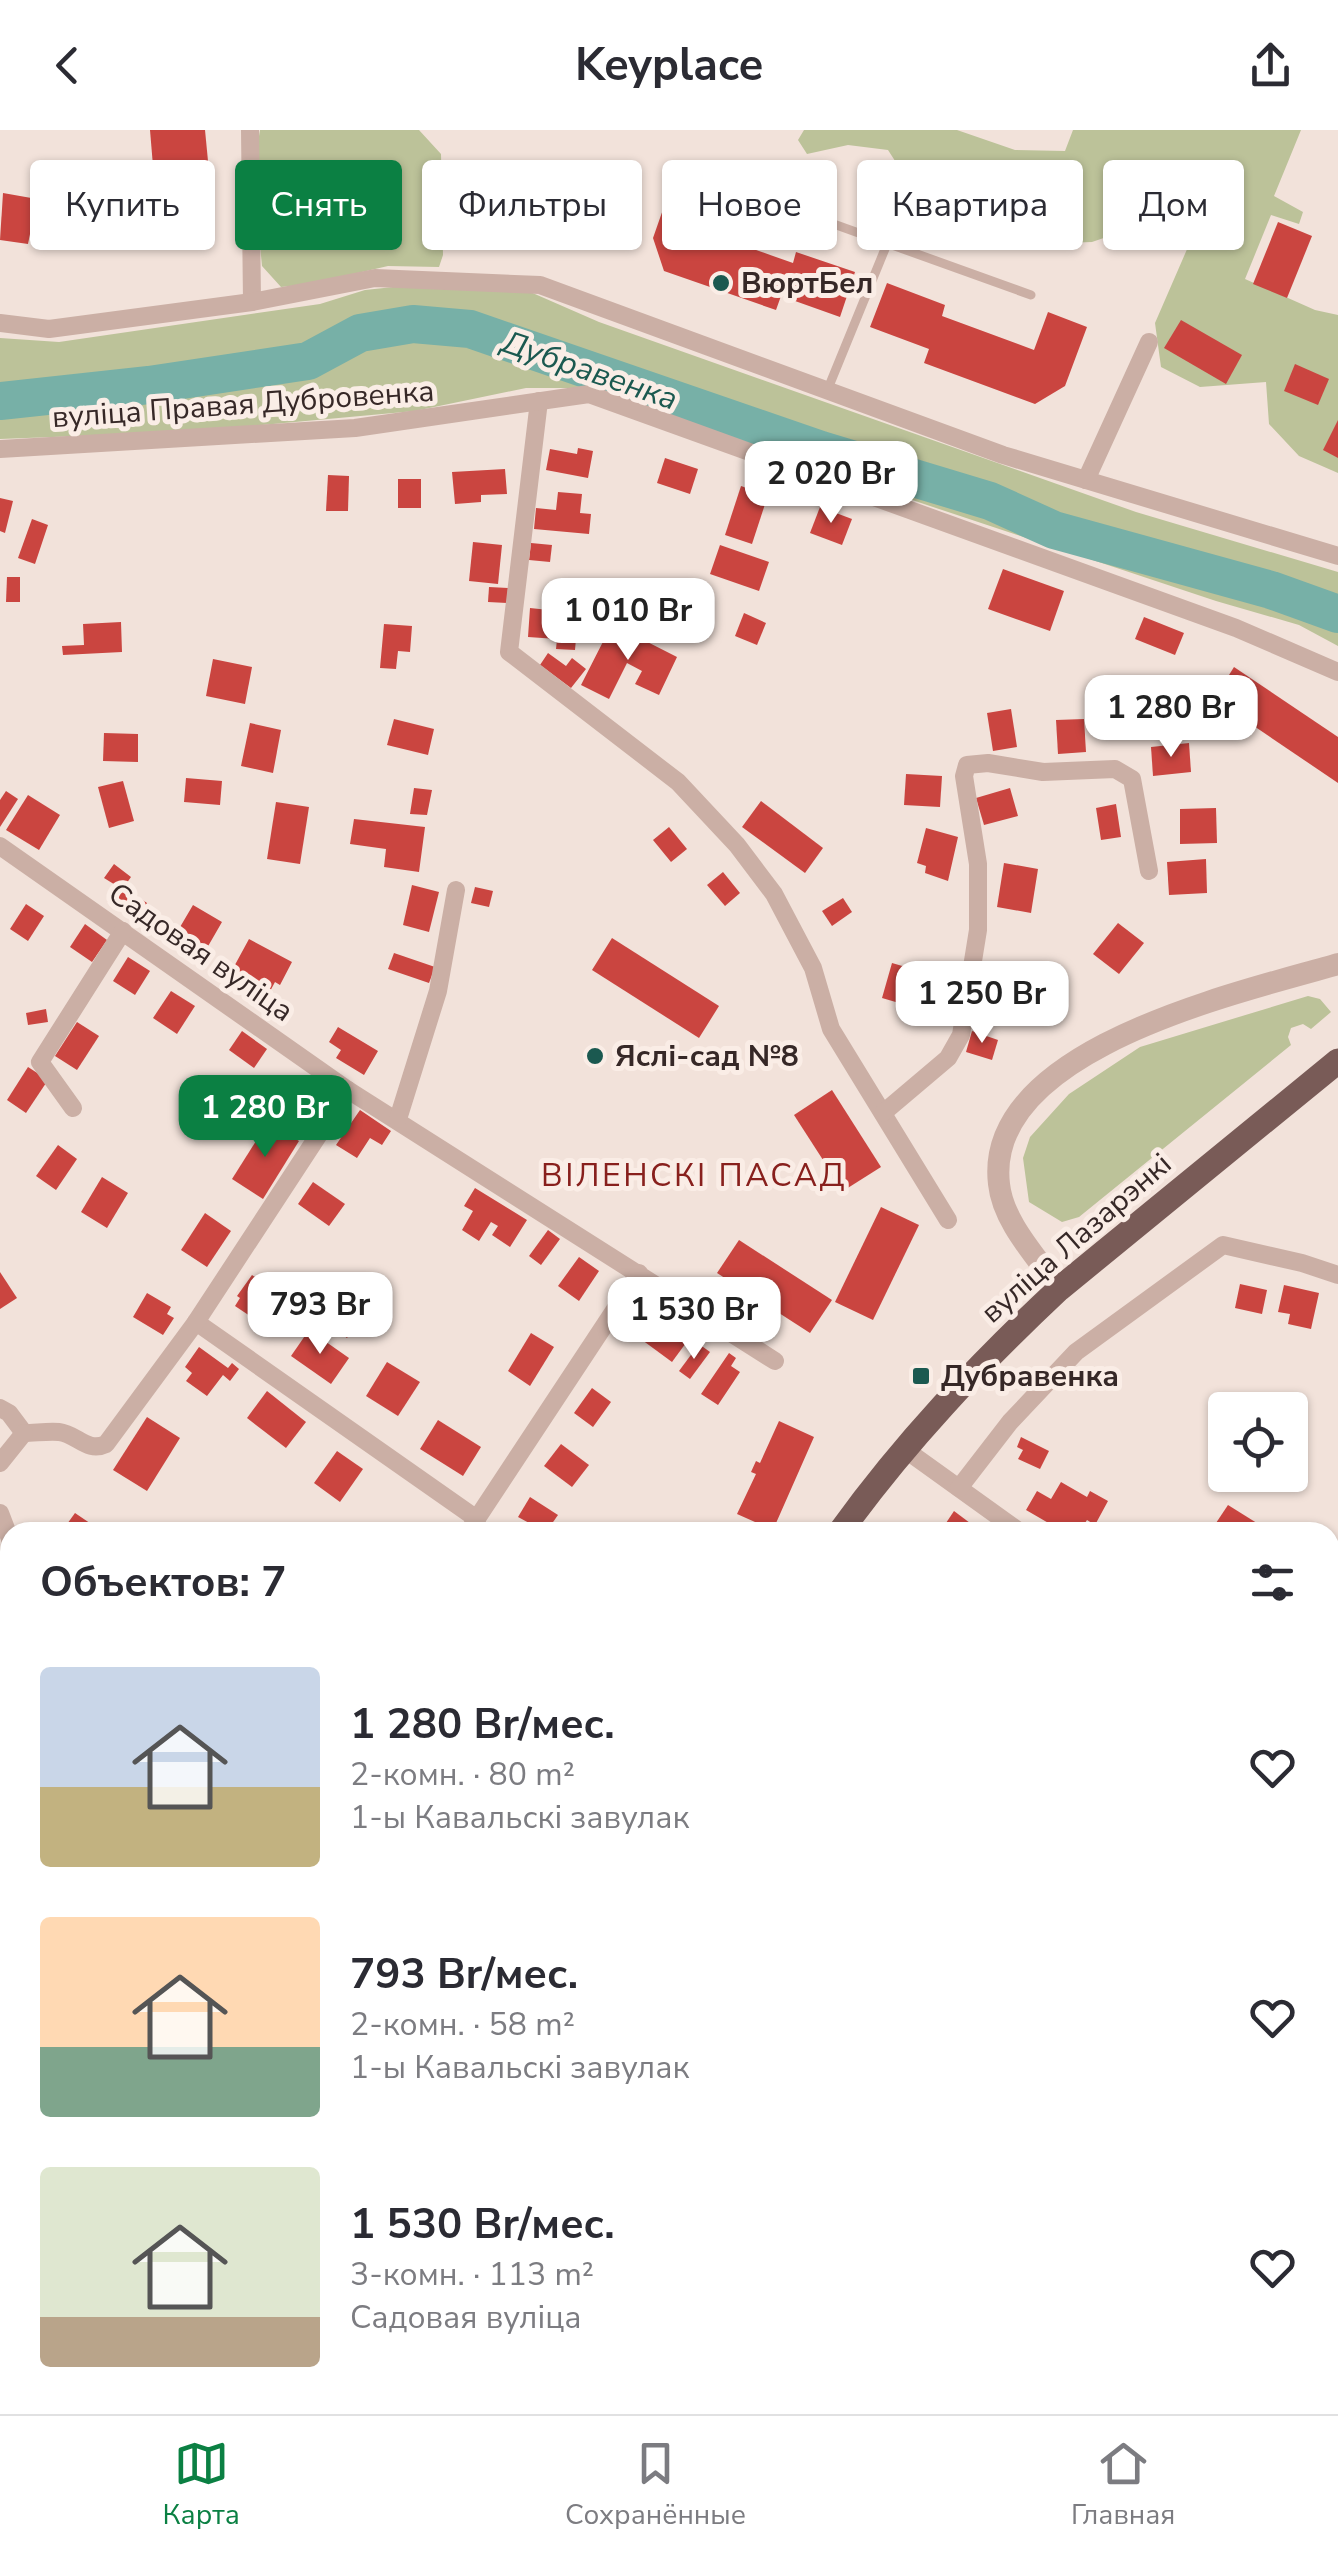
<!DOCTYPE html>
<html lang="ru">
<head>
<meta charset="utf-8">
<style>
  body { margin:0; font-family:"Nunito Sans",sans-serif; background:#f2f2f3; color:#2b2b33; height:100vh; display:flex; flex-direction:column; font-size:38px; white-space:nowrap }
  * { box-sizing:border-box; margin:0 }
  p { font-size:32px; color:#7c7c81 }
  .icon { flex:none; width:55px; height:55px; fill:none; stroke:currentColor; stroke-width:2; stroke-linecap:round; stroke-linejoin:round }
  .map { position:relative; flex:1; overflow:hidden }
  .details { position:absolute; left:0px; top:1392px; width:1340px; height:892px; display:flex; flex-direction:column; background:#fff; border-radius:30px 30px 0 0; box-shadow:0 2px 8px #0004 }
  .details>* { flex:none }
  .guide { position:absolute; left:30px; top:30px; width:1280px; height:90px; display:flex; gap:20px }
  .buttons { position:absolute; left:1208px; top:1262px; display:grid; gap:20px }
  .buttons a { display:grid; place-items:center; width:100px; height:100px; border-radius:10px; background:#fff; box-shadow:0 2px 8px #0004; font-size:50px }
  .price { position:absolute; translate:-50% -85px; padding:0 22px; border-radius:20px; background:#fff; color:#222; font-size:32px; line-height:65px; filter:drop-shadow(0 2px 5px #0008) }
  .price::after { content:''; position:absolute; left:50%; top:60px; width:30px; height:22px; margin-left:-15px; background:inherit; clip-path:polygon(0 0,100% 0,50% 100%) }
  .price.current { background:#0b8043; color:#fff }
  ul { padding:0; list-style:none }
  li { display:flex; align-items:center; gap:30px; height:250px; padding:0 40px }
  li span { display:grid; place-items:center; flex:none; width:280px; height:200px; border-radius:10px; color:#555 }
  li>.icon { margin-inline-start:auto }
  span .icon { width:120px; height:120px; fill:#fffc; stroke-width:1 }
  li b { font-size:42px }
  h2 { display:flex; justify-content:space-between; align-items:center; height:120px; padding:0 40px; font-size:42px }
  .tag { padding:0 35px; border-radius:10px; background:#fff; box-shadow:0 2px 8px #0004; font-size:35px; line-height:90px }
  .tag.current { background:#0b8043; color:#fff }
  header { display:flex; justify-content:space-between; align-items:center; height:130px; padding:0 40px; background:#fff; font-size:45px; font-weight:700 }
  .menu { display:flex; justify-content:space-around; align-items:center; height:140px; border-top:2px solid #e1e1e2; background:#fff; font-size:28px; color:#7c7c81 }
  .menu a { display:grid; justify-items:center; gap:5px }
  .menu .current { color:#0b8043 }
  .map>svg:first-child { display:block }
</style>
</head>
<body>
<header><svg class="icon" aria-label="back" viewBox="0 0 24 24"><path d="M15 5l-7 7 7 7"/></svg>Keyplace<svg class="icon" aria-label="share" viewBox="0 0 24 24"><path d="M12 15V3M7 8l5-5 5 5M5 13v7h14v-7"/></svg></header>
<div class="map">
<svg width="1338" height="2284" viewBox="0 0 1338 2284">
  <rect width="100%" height="100%" fill="#f2e2da"/>
  <g fill="#bcc299">
    <path d="M260,0H419L441,24L443,125L439,137L388,136L310,154L281,157L262,136L253,43Z"/>
    <path d="M804,0H957L1015,20L1065,21L1073,0H1301L1274,66L1303,82L1299,94L1271,85L1245,149L1315,180L1338,185V343L1299,326L1269,294L1266,252L1200,257L1161,237L1155,193L1211,64L1178,50L1149,66L1124,101L1092,112L1037,114C1030,106 1023,96 1015,89C991,69 948,82 918,79L908,51L888,20L848,15L807,24L798,10Z"/>
    <path d="M412,155L528,161L599,192L1136,382L1338,442V516L1299,495L1216,471L924,374L590,258H526L415,281L185,302L0,309V208L59,212L320,174L365,160Z"/>
    <path d="M1308,866L1320,869L1331,882L1311,899L1303,894L1291,898L1288,907L1291,915L1079,1087L1062,1092L1029,1072L1023,1028L1030,1007L1069,964L1140,917Z"/>
    <path d="M380,2275H918V2284H375Z"/>
  </g>
  <g fill="none" stroke-linecap="round" stroke-linejoin="round">
    <g stroke="#77b0a7" stroke-width="6">
      <path d="M1330,2022L1338,2008"/>
      <path d="M1310,2284L1312,2275"/>
    </g>
    <path stroke="#77b0a7" stroke-width="38" d="M0,271L149,255L308,231L360,203L413,194L470,199L821,320L990,371L1054,400L1271,460L1338,484"/>
  </g>
  <g fill="#ca4540">
    <path d="M150,0H205L208,31L153,36Z"/>
    <path d="M674,48L712,62L699,100L793,133L796,122L855,142L840,187L781,166L776,180L664,141L653,108Z"/>
    <path d="M451,53H474L473,69L547,70L548,95L531,94V106H511L507,112L501,113L491,106H471V95H450Z"/>
    <path d="M123,57L127,87L106,90L101,61Z"/>
    <path d="M3,63L37,69L28,114L0,110Z"/>
    <path d="M214,64L215,99L190,101L188,66Z"/>
    <path d="M1278,92L1312,106L1287,168L1253,154Z"/>
    <path d="M887,153L945,175L942,186L1034,220L1048,182L1087,197L1065,256L1035,274L924,233L929,219L870,197Z"/>
    <path d="M1181,190L1242,225L1226,254L1164,218Z"/>
    <path d="M1295,234L1329,249L1318,275L1284,261Z"/>
    <path d="M1338,290V328L1323,320Z"/>
    <path d="M578,318L593,321L588,348L546,340L550,319L577,324Z"/>
    <path d="M665,328L698,339L690,364L657,353Z"/>
    <path d="M505,339L507,364L481,365V372L455,374L452,342Z"/>
    <path d="M328,345L349,346L348,381H326Z"/>
    <rect x="398" y="349" width="23" height="29"/>
    <path d="M741,356L768,365L752,414L725,405Z"/>
    <path d="M558,362L582,364L580,383L591,384L589,404L534,399L536,378L556,380Z"/>
    <path d="M0,368L13,371L5,403L0,401Z"/>
    <path d="M820,377L852,389L842,415L810,403Z"/>
    <path d="M32,389L48,395L35,434L18,428Z"/>
    <path d="M473,412L502,415L498,454L469,451Z"/>
    <path d="M531,413L552,415L550,432L529,430Z"/>
    <path d="M720,415L769,432L759,461L710,444Z"/>
    <path d="M1003,439L1064,461L1050,501L988,479Z"/>
    <path d="M7,447H20V472H6Z"/>
    <path d="M489,457L508,458L507,473L488,472Z"/>
    <path d="M559,472L579,474L575,520L556,519L557,509L528,507L530,478L558,481Z"/>
    <path d="M744,483L766,493L757,515L735,506Z"/>
    <path d="M1144,487L1184,503L1175,525L1135,509Z"/>
    <path d="M121,492L122,522L63,525L62,516L84,515L83,494Z"/>
    <path d="M384,494L412,496L410,522L398,521L396,539L380,538Z"/>
    <path d="M612,494L677,527L659,565L635,554L642,541L627,533L609,569L581,555Z"/>
    <path d="M548,523L566,536L572,528L586,539L571,558L540,535Z"/>
    <path d="M213,529L252,537L245,574L206,566Z"/>
    <path d="M1234,537L1338,607V653L1214,569Z"/>
    <path d="M1011,579L1017,617L993,621L987,583Z"/>
    <path d="M394,589L434,599L428,625L387,615Z"/>
    <path d="M1084,589L1086,622L1058,624L1056,590Z"/>
    <path d="M250,593L281,600L273,643L241,636Z"/>
    <path d="M104,603L138,604V632L103,631Z"/>
    <path d="M1189,613L1191,642L1153,646L1151,617Z"/>
    <path d="M906,644L942,646L940,677L904,675Z"/>
    <path d="M186,648L222,651L220,675L184,672Z"/>
    <path d="M123,651L134,691L109,698L98,657Z"/>
    <path d="M414,658L432,660L427,685L410,684Z"/>
    <path d="M1010,658L1018,686L984,695L976,668Z"/>
    <path d="M6,661L18,669L0,697V670Z"/>
    <path d="M28,665L60,685L39,720L6,700Z"/>
    <path d="M761,671L823,718L805,743L742,697Z"/>
    <path d="M276,672L309,677L300,734L267,729Z"/>
    <path d="M1116,674L1121,707L1101,710L1096,678Z"/>
    <path d="M1216,678L1217,713L1180,714V679Z"/>
    <path d="M354,689L425,697L419,742L384,737L386,719L350,714Z"/>
    <path d="M669,697L687,719L671,732L653,710Z"/>
    <path d="M926,698L958,707L948,751L925,743L926,736L917,733Z"/>
    <path d="M1206,729L1207,763L1169,765L1167,732Z"/>
    <path d="M1004,733L1038,739L1031,783L997,777Z"/>
    <path d="M114,734L131,747L124,757L147,773L136,790L107,771L117,756L104,748Z"/>
    <path d="M723,742L740,763L725,776L707,755Z"/>
    <path d="M412,755L439,762L429,802L403,795Z"/>
    <path d="M475,757L493,761L489,777L471,773Z"/>
    <path d="M843,768L852,782L832,796L822,781Z"/>
    <path d="M26,774L44,786L28,811L10,799Z"/>
    <path d="M193,775L222,792L207,818L197,812L193,820L173,809Z"/>
    <path d="M1118,793L1144,813L1119,844L1093,824Z"/>
    <path d="M85,794L107,810L92,832L70,817Z"/>
    <path d="M612,808L719,876L699,908L592,840Z"/>
    <path d="M249,809L292,832L280,855L275,852L268,865L261,861L255,872L224,855Z"/>
    <path d="M394,823L435,837L429,853L388,839Z"/>
    <path d="M128,827L150,841L135,865L113,851Z"/>
    <path d="M892,833L947,849L950,841L958,843L952,864L930,858L923,880L882,868Z"/>
    <path d="M994,837L1017,840L1012,879L988,875Z"/>
    <path d="M171,861L195,876L177,904L153,888Z"/>
    <path d="M46,879L48,892L28,895L26,883Z"/>
    <path d="M77,892L99,906L77,940L55,926Z"/>
    <path d="M338,897L378,921L364,945L336,928L341,920L329,912Z"/>
    <path d="M242,901L267,919L254,938L229,920Z"/>
    <path d="M972,901L998,910L992,930L966,922Z"/>
    <path d="M28,937L48,950L26,983L7,970Z"/>
    <path d="M277,948L287,955L277,970L267,963L264,967L255,961L262,952L270,958Z"/>
    <path d="M832,960L881,1037L843,1061L794,985Z"/>
    <path d="M360,980L391,1001L382,1015L370,1008L357,1028L336,1015Z"/>
    <path d="M268,992L299,1011L263,1069L232,1049Z"/>
    <path d="M58,1015L77,1029L56,1060L36,1046Z"/>
    <path d="M102,1047L128,1063L107,1098L81,1082Z"/>
    <path d="M313,1052L345,1074L329,1096L298,1074Z"/>
    <path d="M475,1058L527,1090L510,1117L492,1105L498,1096L491,1092L479,1111L462,1100L473,1081L464,1076Z"/>
    <path d="M881,1077L919,1095L873,1190L835,1172Z"/>
    <path d="M205,1083L231,1101L207,1137L181,1120Z"/>
    <path d="M548,1100L560,1109L541,1135L529,1126Z"/>
    <path d="M739,1110L832,1170L810,1203L717,1143Z"/>
    <path d="M579,1127L599,1141L579,1171L558,1156Z"/>
    <path d="M0,1142L17,1168L0,1179Z"/>
    <path d="M252,1145L277,1162L262,1184L258,1181L253,1188L235,1176L240,1168L237,1166Z"/>
    <path d="M325,1145L369,1175L347,1208L303,1178Z"/>
    <path d="M1240,1154L1267,1160L1262,1184L1235,1178Z"/>
    <path d="M1284,1155L1319,1163L1311,1199L1288,1194L1290,1184L1278,1182Z"/>
    <path d="M147,1163L171,1177L167,1184L174,1188L163,1205L133,1187Z"/>
    <path d="M656,1182L691,1206L672,1232L638,1207Z"/>
    <path d="M309,1200L349,1228L331,1254L291,1226Z"/>
    <path d="M531,1203L554,1217L530,1256L508,1241Z"/>
    <path d="M699,1214L710,1222L690,1249L679,1241Z"/>
    <path d="M199,1217L228,1238L232,1233L239,1239L230,1251L223,1245L207,1266L186,1251L192,1243L185,1237Z"/>
    <path d="M729,1223L736,1228L731,1236L740,1242L718,1275L701,1264Z"/>
    <path d="M387,1232L420,1252L398,1286L366,1266Z"/>
    <path d="M592,1258L611,1272L593,1297L574,1283Z"/>
    <path d="M267,1261L306,1292L286,1318L247,1288Z"/>
    <path d="M147,1287L180,1308L147,1361L113,1340Z"/>
    <path d="M438,1290L481,1317L463,1346L420,1319Z"/>
    <path d="M779,1291L814,1307L773,1400L737,1384L756,1344L751,1342L756,1331L760,1333Z"/>
    <path d="M1021,1307L1049,1321L1040,1339L1018,1329L1023,1320L1017,1317Z"/>
    <path d="M561,1314L589,1335L572,1357L544,1336Z"/>
    <path d="M337,1321L363,1339L340,1372L314,1353Z"/>
    <path d="M1061,1352L1087,1367L1090,1361L1108,1371L1095,1395L1087,1390L1079,1402H1064L1026,1380L1037,1361L1051,1369Z"/>
    <path d="M530,1367L558,1385L546,1402L518,1387Z"/>
    <path d="M1228,1375L1260,1395L1255,1402H1210Z"/>
    <path d="M954,1381L970,1393L963,1402H940Z"/>
    <path d="M75,1383L103,1402L62,1401Z"/>
    <path d="M0,1735L10,1741V1769L6,1775L0,1771Z"/>
    <path d="M1335,1916L1338,1921V1956L1330,1961V1919Z"/>
  </g>
  <g fill="none" stroke-linecap="round" stroke-linejoin="round">
    <g stroke="#cbafa5" stroke-width="9">
      <path d="M742,61L1031,165"/>
      <path d="M827,261L887,114"/>
      <path d="M1183,2275L1213,2284"/>
      <path d="M28,2284L34,2275"/>
      <path d="M186,2284L192,2275"/>
    </g>
    <g stroke="#cbafa5" stroke-width="18">
      <path d="M250,0L252,172"/>
      <path d="M0,193L49,199L252,172L375,148L540,155L1003,325L1338,426"/>
      <path d="M539,271L509,522L678,652L737,715L774,764L813,838L831,899L948,1090"/>
      <path d="M0,319L355,298L589,264L1236,498L1338,542"/>
      <path d="M1086,350L1149,212"/>
      <path d="M0,716L348,960L775,1231"/>
      <path d="M73,978L40,932L123,801"/>
      <path d="M883,983L948,928L961,905L978,800V734L964,646L967,635L988,633L1043,642L1115,639L1132,649L1149,741"/>
      <path d="M398,989L438,861L456,760"/>
      <path d="M196,1192L477,1389"/>
      <path d="M0,1278L9,1283L24,1303C35,1303 48,1301 59,1302C77,1304 87,1323 106,1314L196,1192L348,960"/>
      <path d="M903,1318L1020,1402"/>
      <path d="M0,1333L24,1303"/>
      <path d="M959,1358L1010,1292L1076,1222L1223,1115L1302,1133L1338,1145"/>
      <path d="M0,1383L10,1409"/>
      <path d="M468,1402L639,1143"/>
      <path d="M0,1554L10,1538"/>
      <path d="M0,1819L10,1826"/>
      <path d="M1330,1995L1338,1989"/>
      <path d="M1330,2072L1338,2042"/>
      <path d="M0,2180L10,2187"/>
      <path d="M151,2275L166,2284"/>
      <path d="M1287,2284L1288,2275"/>
      <path d="M1322,2284L1324,2275"/>
    </g>
    <path stroke="#cbafa5" stroke-width="22" d="M1059,1159C1038,1128 1003,1093 999,1054C983,918 1243,862 1338,834"/>
    <g stroke="#795b57" stroke-width="25">
      <path d="M840,1402C905,1312 978,1235 1059,1159L1338,931"/>
      <path d="M332,2284L337,2275"/>
    </g>
  </g>
  <g fill="#1b5950" stroke="#faede6" stroke-width="4">
    <circle cx="721" cy="153" r="10"/>
    <circle cx="595" cy="926" r="10"/>
    <rect x="911" y="1236" width="20" height="20" rx="5"/>
  </g>
  <g text-anchor="middle" stroke-width="10" stroke-linejoin="round" paint-order="stroke">
    <g font-size="30" font-weight="bold" fill="#362827" stroke="#faede6" text-anchor="start">
      <text x="741" y="163">ВюртБел</text>
      <text x="615" y="936">Яслі-сад №8</text>
      <text x="941" y="1256">Дубравенка</text>
    </g>
    <g font-size="30" fill="#362827" stroke="#faede6">
      <text transform="translate(243 274) rotate(-4)" y="10">вуліца Правая Дубровенка</text>
      <text transform="translate(201 822) rotate(35)" y="10">Садовая вуліца</text>
      <text transform="translate(1076 1108) rotate(-41)" y="10">вуліца Лазарэнкі</text>
    </g>
    <g font-size="32" font-style="italic" fill="#1b5950" stroke="#faede6">
      <text transform="translate(590 240) rotate(19)" y="11">Дубравенка</text>
    </g>
    <g font-size="32" letter-spacing="2.5" fill="#88201d" stroke="#faede6">
      <text x="694" y="1056">ВІЛЕНСКІ ПАСАД</text>
    </g>
  </g>
</svg>
<div class="buttons">
<a><svg class="icon" aria-label="locate" viewBox="0 0 24 24"><circle cx="12" cy="12" r="6"/><path d="M12 2v4M12 18v4M2 12h4M18 12h4"/></svg></a>
</div>
<b class="price" style="left:831px;top:396px">2 020 Br</b>
<b class="price" style="left:628px;top:533px">1 010 Br</b>
<b class="price" style="left:1171px;top:630px">1 280 Br</b>
<b class="price" style="left:982px;top:916px">1 250 Br</b>
<b class="price current" style="left:265px;top:1030px">1 280 Br</b>
<b class="price" style="left:320px;top:1227px">793 Br</b>
<b class="price" style="left:694px;top:1232px">1 530 Br</b>
<div class="guide">
<a class="tag">Купить</a>
<a class="tag current">Снять</a>
<a class="tag">Фильтры</a>
<a class="tag">Новое</a>
<a class="tag">Квартира</a>
<a class="tag">Дом</a>
</div>
<section class="details">
<h2>Объектов: 7<svg class="icon" aria-label="filters" viewBox="0 0 24 24"><path d="M4 7h16M4 17h16"/><circle cx="9" cy="7" r="2"/><circle cx="15" cy="17" r="2"/></svg></h2>
<ul>
<li><span style="background:linear-gradient(#c9d6e8 60%,#c2b280 0)"><svg class="icon" aria-label="home" viewBox="0 0 24 24"><path d="M3 11l9-7 9 7M6 9v11h12V9"/></svg></span><div><b>1 280 Br/мес.</b><p>2-комн. · 80 m²</p><p>1-ы Кавальскі завулак</p></div><svg class="icon" aria-label="heart" viewBox="0 0 24 24"><path d="M12 20l-8-8c-3-5 5-10 8-4 3-6 11-1 8 4z"/></svg></li>
<li><span style="background:linear-gradient(#ffd9b3 65%,#7fa58c 0)"><svg class="icon" aria-label="home" viewBox="0 0 24 24"><path d="M3 11l9-7 9 7M6 9v11h12V9"/></svg></span><div><b>793 Br/мес.</b><p>2-комн. · 58 m²</p><p>1-ы Кавальскі завулак</p></div><svg class="icon" aria-label="heart" viewBox="0 0 24 24"><path d="M12 20l-8-8c-3-5 5-10 8-4 3-6 11-1 8 4z"/></svg></li>
<li><span style="background:linear-gradient(#dfe7d0 75%,#b9a48a 0)"><svg class="icon" aria-label="home" viewBox="0 0 24 24"><path d="M3 11l9-7 9 7M6 9v11h12V9"/></svg></span><div><b>1 530 Br/мес.</b><p>3-комн. · 113 m²</p><p>Садовая вуліца</p></div><svg class="icon" aria-label="heart" viewBox="0 0 24 24"><path d="M12 20l-8-8c-3-5 5-10 8-4 3-6 11-1 8 4z"/></svg></li>
</ul>
</section>
</div>
<nav class="menu">
<a class="current"><svg class="icon" aria-label="map" viewBox="0 0 24 24"><path d="M3 6l6-2 6 2 6-2v14l-6 2-6-2-6 2zM9 4v14M15 6v14"/></svg>Карта</a>
<a><svg class="icon" aria-label="saved" viewBox="0 0 24 24"><path d="M7 4h10v16l-5-4-5 4z"/></svg>Сохранённые</a>
<a><svg class="icon" aria-label="home" viewBox="0 0 24 24"><path d="M3 11l9-7 9 7M6 9v11h12V9"/></svg>Главная</a>
</nav>
</body>
</html>
